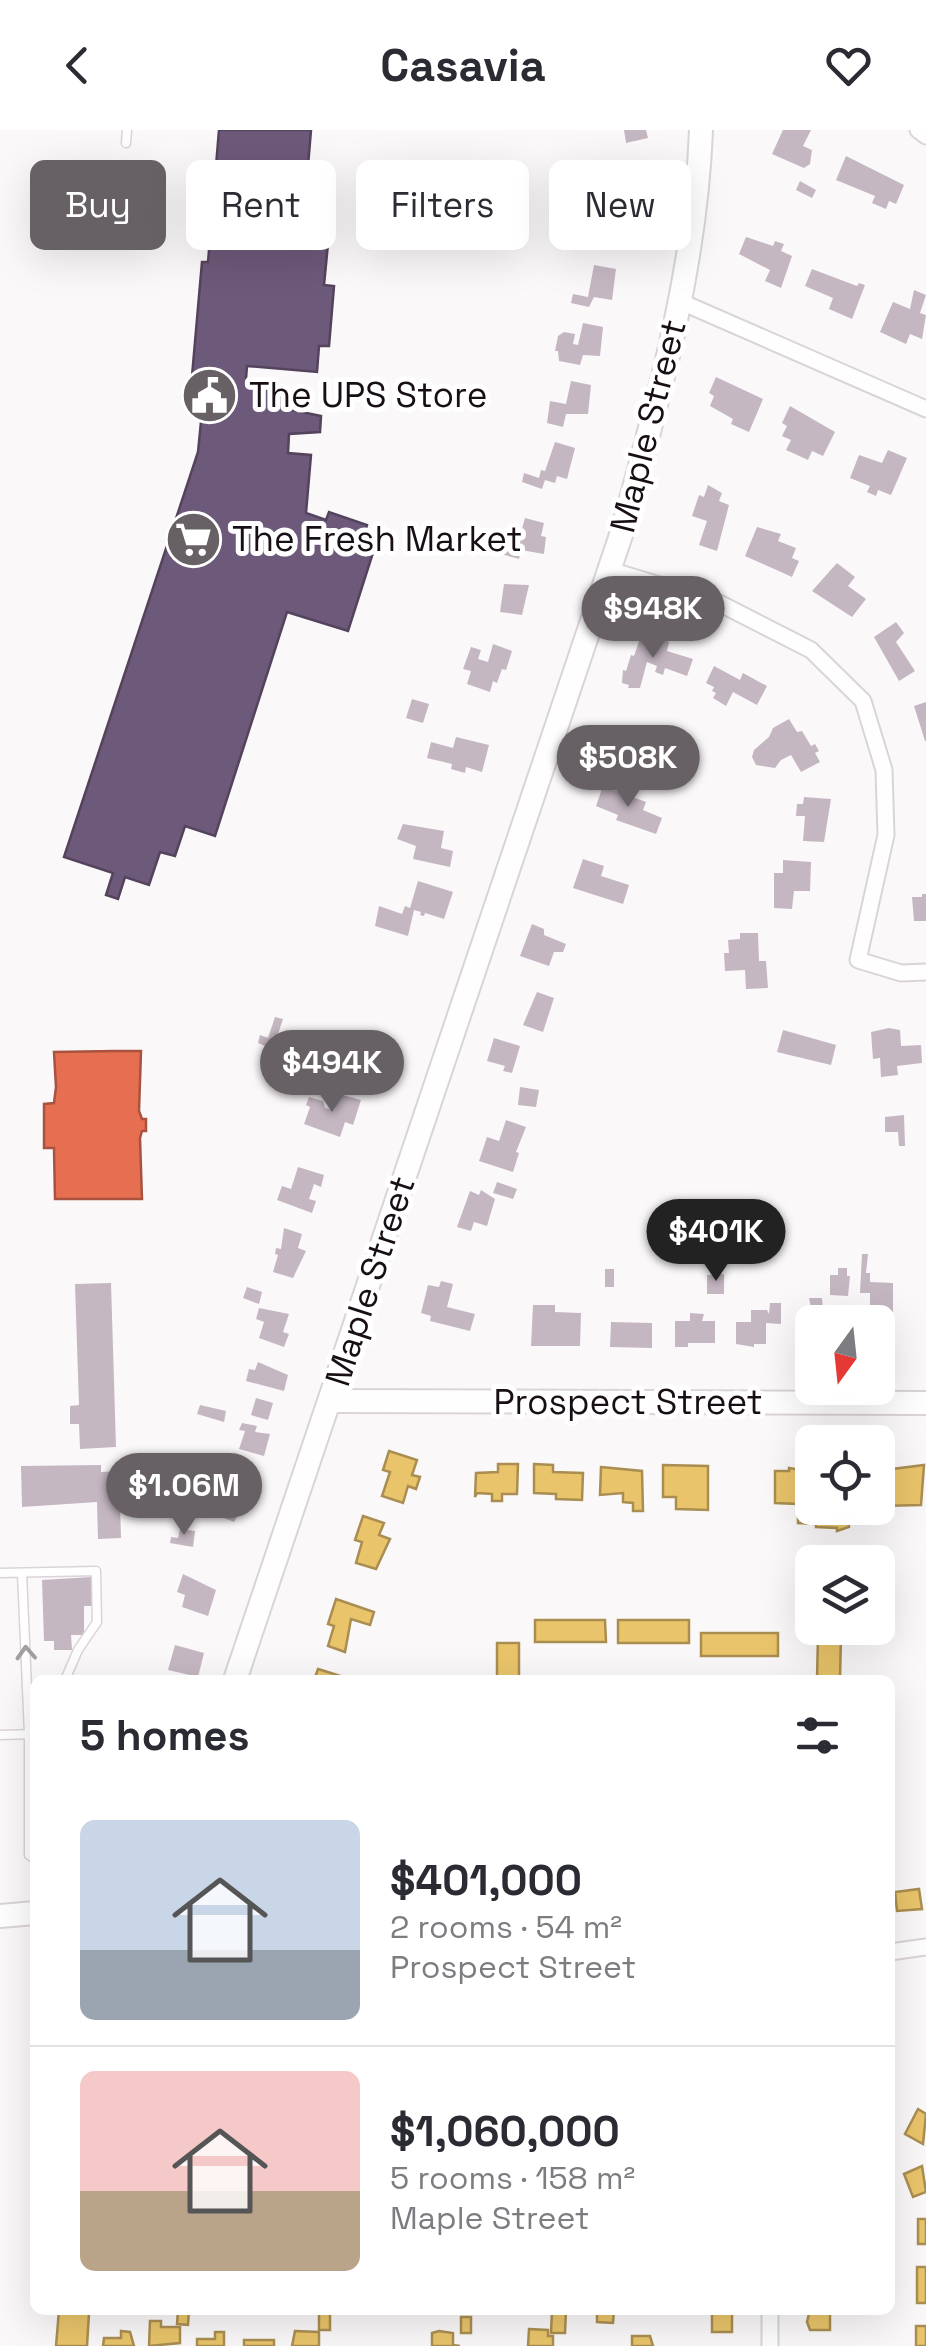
<!DOCTYPE html>
<html lang="en">
<head>
<meta charset="utf-8">
<style>
  body { margin:0; font-family:"Space Grotesk",sans-serif; background:#f2f2f3; color:#2b2b33; height:100vh; display:flex; flex-direction:column; font-size:38px; white-space:nowrap }
  * { box-sizing:border-box; margin:0 }
  p { font-size:32px; color:#7c7c81 }
  .icon { flex:none; width:55px; height:55px; fill:none; stroke:currentColor; stroke-width:2; stroke-linecap:round; stroke-linejoin:round }
  .map { position:relative; flex:1; overflow:hidden }
  .sheet { position:absolute; left:30px; top:1545px; width:865px; height:640px; display:flex; flex-direction:column; background:#fff; border-radius:15px; box-shadow:0 10px 40px #0002 }
  .sheet>* { flex:none }
  .top-card { position:absolute; left:30px; top:30px; width:868px; height:90px; display:flex; gap:20px }
  .needle { width:65px; rotate:195deg }
  .controls { position:absolute; left:795px; top:1175px; display:grid; gap:20px }
  .controls a { display:grid; place-items:center; width:100px; height:100px; border-radius:15px; background:#fff; box-shadow:0 10px 40px #0002; font-size:50px }
  .price { position:absolute; translate:-50% -85px; padding:0 22px; border-radius:35px; background:#676166; color:#fff; font-size:32px; line-height:65px; filter:drop-shadow(0 2px 5px #0008) }
  .price::after { content:''; position:absolute; left:50%; top:60px; width:30px; height:22px; margin-left:-15px; background:inherit; clip-path:polygon(0 0,100% 0,50% 100%) }
  .price.active { background:#222; color:#fff }
  ul { padding:0; list-style:none }
  li { display:flex; align-items:center; gap:30px; height:250px; padding:0 50px }
  li+li { border-top:2px solid #e1e1e2 }
  li span { display:grid; place-items:center; flex:none; width:280px; height:200px; border-radius:15px; color:#555 }
  li>.icon { margin-inline-start:auto }
  span .icon { width:120px; height:120px; fill:#fffc; stroke-width:1 }
  li b { font-size:42px }
  h2 { display:flex; justify-content:space-between; align-items:center; height:120px; padding:0 50px; font-size:42px }
  .tag { padding:0 35px; border-radius:15px; background:#fff; box-shadow:0 10px 40px #0002; font-size:35px; line-height:90px }
  .tag.active { background:#676166; color:#fff }
  header { display:flex; justify-content:space-between; align-items:center; height:130px; padding:0 50px; background:#fff; font-size:45px; font-weight:800 }
  .map>svg:first-child { display:block }
</style>
</head>
<body>
<header><svg class="icon" aria-label="back" viewBox="0 0 24 24"><path d="M15 5l-7 7 7 7"/></svg>Casavia<svg class="icon" aria-label="heart" viewBox="0 0 24 24"><path d="M12 20l-8-8c-3-5 5-10 8-4 3-6 11-1 8 4z"/></svg></header>
<div class="map">
<svg width="926" height="2216" viewBox="0 0 926 2216">
  <rect width="100%" height="100%" fill="#fbf8fa"/>
  <g fill="#e9c46a" stroke="#aa8e51" stroke-width="2.5">
    <path d="M389,1321L417,1330L412,1345L420,1347L416,1359L408,1356L403,1373L382,1366L390,1342L383,1340Z"/>
    <path d="M498,1334H518L517,1364H502V1371H492V1364L477,1363L475,1367L476,1343L498,1342Z"/>
    <path d="M534,1334L553,1335V1342L583,1343L582,1370L556,1369V1364L534,1363Z"/>
    <path d="M881,1334H892V1339L924,1335L921,1375L880,1376L878,1345H881Z"/>
    <path d="M663,1335L708,1336V1380L676,1379V1367H663Z"/>
    <path d="M601,1337L642,1341L643,1381H633V1373L623,1372V1363L600,1365Z"/>
    <path d="M789,1338L812,1342V1378L847,1381L849,1397L837,1401V1398L816,1397V1394L798,1393V1374L775,1373V1341H789Z"/>
    <path d="M363,1386L384,1393L379,1405L390,1409L376,1439L356,1433L362,1412L355,1410Z"/>
    <path d="M336,1469L374,1482L370,1495L351,1489L345,1522L328,1516L334,1496L328,1494Z"/>
    <path d="M535,1490H605L606,1512H535Z"/>
    <rect x="618" y="1490" width="71" height="23"/>
    <rect x="701" y="1503" width="77" height="23"/>
    <path d="M818,1504H841L840,1550H817Z"/>
    <rect x="497" y="1513" width="22" height="37"/>
    <path d="M318,1539L344,1547L343,1550H314Z"/>
    <path d="M919,1759L922,1779L897,1781L895,1762Z"/>
    <path d="M918,1979L926,1984L923,2014L905,2004Z"/>
    <path d="M922,2036L926,2062L913,2067L904,2044Z"/>
    <rect x="918" y="2089" width="8" height="25"/>
    <rect x="917" y="2137" width="9" height="36"/>
    <path d="M59,2180L89,2183L87,2216H56Z"/>
    <path d="M178,2180H189L188,2195L177,2194Z"/>
    <path d="M552,2180H566L565,2203H551Z"/>
    <path d="M597,2180H614L613,2193L597,2192Z"/>
    <rect x="712" y="2180" width="20" height="22"/>
    <path d="M810,2180H830V2200H810L807,2192Z"/>
    <rect x="319" y="2182" width="11" height="18"/>
    <rect x="461" y="2187" width="10" height="16"/>
    <path d="M150,2191H161V2197H180V2213L149,2216Z"/>
    <rect x="916" y="2196" width="10" height="20"/>
    <path d="M529,2199L548,2200V2206H553V2216H528Z"/>
    <path d="M121,2201L130,2202L134,2216H103L104,2208H121Z"/>
    <path d="M295,2201L319,2202V2216H292Z"/>
    <path d="M439,2201L453,2203V2215L460,2216H432V2203Z"/>
    <path d="M215,2202H224V2216H197V2209H215Z"/>
    <path d="M632,2206H650L653,2216H632Z"/>
    <rect x="244" y="2210" width="30" height="6"/>
  </g>
  <path fill="#e76f51" stroke="#a9523f" stroke-width="2.5" d="M115,921H141L139,981L142,989H146V1001H142L140,1008L142,1069H55L54,1018H44V974L54,973L56,957L54,922Z"/>
  <path fill="#6d597a" stroke="#54435c" stroke-width="2.5" d="M219,0H311L303,96L317,97V92L330,93L324,155L334,156L329,216H319L317,242L247,236L246,249L277,251L276,263L293,265L292,280L321,286L320,302L289,304L288,323L311,325L306,383L326,390L329,382L367,395L365,403L378,407L348,501L287,482L215,706L185,696L175,726L160,722L149,755L125,747L118,769L106,765L113,743L64,727L198,322L204,261L192,246L202,132H208Z"/>
  <g fill="#c5b7c2">
    <path d="M624,0H646L648,8L626,13Z"/>
    <path d="M783,0H811L803,16L812,20L810,34L804,38L772,24Z"/>
    <path d="M846,26L904,55L896,74L889,71L886,79L872,73L875,66L836,50Z"/>
    <path d="M800,51L816,60L812,68L796,60Z"/>
    <path d="M607,78L627,82L624,111L606,109L601,119L583,115L585,106L591,108L594,92L603,94Z"/>
    <path d="M746,107L773,116L775,111L784,114L781,121L792,126L781,158L765,151L770,140L739,124Z"/>
    <path d="M594,135L616,139L612,170L594,167L589,177L571,173L573,164L588,167Z"/>
    <path d="M812,139L857,156L859,153L865,155L852,189L829,179L833,168L805,156Z"/>
    <path d="M914,160L926,165L920,183L926,185L922,209L910,204L906,214L880,202L893,172L910,179Z"/>
    <path d="M583,193L603,197L600,226L583,225L580,235L559,231L558,221H555L558,206L564,202L575,204L573,214L578,215Z"/>
    <path d="M716,247L763,269L749,302L731,294L733,289L710,276L714,266L709,263Z"/>
    <path d="M571,251L591,255L588,284H566L563,297L547,293L550,271L566,274Z"/>
    <path d="M790,276L835,302L823,326L812,321L808,330L786,320L791,310L782,306L787,296L782,293Z"/>
    <path d="M555,312L575,318L567,349L557,346L555,353L545,350L542,359L522,352L524,343L539,348L541,340L545,341Z"/>
    <path d="M888,320L907,328L891,365L878,360L876,366L867,362L870,356L850,348L859,325L882,333Z"/>
    <path d="M708,355L722,363L719,371L729,375L717,421L699,415L707,391L692,386L699,365L704,367Z"/>
    <path d="M525,388L544,393L541,406L546,407L544,424L521,420L519,429L501,424L504,415L513,417L520,406Z"/>
    <path d="M757,397L781,404L778,411L796,418L792,428L799,431L792,447L745,426Z"/>
    <path d="M837,433L855,447L848,456L866,469L852,487L812,461Z"/>
    <path d="M504,454L529,455L522,485L500,482Z"/>
    <path d="M896,492L904,503L896,512L915,541L899,551L874,507Z"/>
    <path d="M642,503L669,512L667,521L693,529L687,546L665,538L663,545L655,542L657,536L647,532L640,558H628L629,555L622,553L623,540L626,541L631,525L634,526Z"/>
    <path d="M493,514L512,521L506,540L502,539L497,553L493,551L490,562L467,554L471,541L463,539L471,517L481,520L478,529L488,532Z"/>
    <path d="M714,536L740,550L743,543L767,556L757,575L733,562L726,576L713,568L716,563L712,561L714,557L706,553Z"/>
    <path d="M412,569L429,574L423,593L406,588Z"/>
    <path d="M926,572V611H925L914,576Z"/>
    <path d="M789,589L797,602L802,601L811,616L815,614L819,621L815,623L820,632L801,642L791,625L781,630L775,638L756,635L752,627L754,620L769,607L773,598Z"/>
    <path d="M456,607L489,615L482,642L466,637L465,643L451,639L452,634L427,628L431,612L453,618Z"/>
    <path d="M603,656L646,672L643,680L662,688L656,704L616,690L618,685L596,676Z"/>
    <path d="M804,667L831,669L824,712L803,711L805,686H796L797,674H803Z"/>
    <path d="M403,694L444,701L441,718L453,721L450,737L413,729L416,716L397,709Z"/>
    <path d="M583,729L604,736L601,746L629,755L623,774L573,758Z"/>
    <path d="M783,730L811,732L810,761H794L792,779L774,778V743H783Z"/>
    <path d="M418,751L453,762L444,789L425,783L424,786L420,785L421,782L414,780L408,806L375,796L379,776L402,784L405,776L410,778Z"/>
    <path d="M922,764H926V791H914L912,767H922Z"/>
    <path d="M532,794L544,799V805L566,814L563,822H554L549,836L520,826Z"/>
    <path d="M740,803H758L759,831H766L768,858L746,859L745,840L725,841L724,823H729L728,810L740,809Z"/>
    <path d="M537,862L554,868L543,902L523,895Z"/>
    <path d="M275,887L283,889L278,904L291,909L286,929L263,922L265,916L258,913L260,905L268,908Z"/>
    <path d="M889,898L900,900L901,916L921,915L922,933L897,936L898,945L881,947L880,928L873,929L871,902Z"/>
    <path d="M783,900L836,915L831,935L777,922Z"/>
    <path d="M334,908L355,911L356,915L357,910L364,911L384,919L377,941L366,937L364,942L327,928Z"/>
    <path d="M494,908L520,916L512,943L503,941L505,936L487,931Z"/>
    <path d="M520,957L539,960L536,977L518,975Z"/>
    <path d="M339,964L361,970L353,995L345,992L340,1007L304,994L310,977L306,975L309,967L323,971L325,978L334,980Z"/>
    <path d="M904,985L905,1016H899L898,1002H885V987Z"/>
    <path d="M506,990L526,997L516,1022L519,1023L513,1042L479,1031L487,1007L499,1011Z"/>
    <path d="M298,1037L324,1045L321,1057L314,1054L309,1069L316,1071L312,1083L277,1070L282,1056L291,1059Z"/>
    <path d="M497,1052L517,1059L513,1069L493,1063Z"/>
    <path d="M481,1060L495,1069L487,1096L474,1092L471,1101L457,1097L470,1061L479,1065Z"/>
    <path d="M284,1098L302,1104L298,1118L306,1121L293,1148L273,1142L278,1125L275,1124L276,1118L281,1119Z"/>
    <path d="M862,1124H868L866,1143H870V1152L893,1153V1215H889V1218L878,1215V1192H870V1163H860Z"/>
    <path d="M838,1138H847V1146H850L848,1166L830,1165V1145H838Z"/>
    <rect x="605" y="1139" width="9" height="18"/>
    <path d="M724,1144V1164H707V1145Z"/>
    <path d="M441,1151L453,1154L447,1177L475,1184L470,1201L430,1191L431,1186L421,1183L428,1155L439,1157Z"/>
    <path d="M111,1153L116,1317L80,1319L79,1294H70V1276L79,1275L75,1154Z"/>
    <path d="M247,1157L262,1162L259,1174L243,1168Z"/>
    <path d="M809,1168H822L824,1192H812V1218H802L803,1189H813Z"/>
    <path d="M770,1173H781V1194L766,1193V1214H754V1217L736,1214V1192H751V1180H767L769,1184Z"/>
    <path d="M533,1175H555V1182L581,1183L580,1216H531Z"/>
    <path d="M259,1178L289,1184L283,1202L289,1204L284,1217L259,1208L264,1192L256,1189Z"/>
    <path d="M690,1183L704,1184L702,1191H715V1213H688V1217H675V1191H690Z"/>
    <path d="M611,1192L652,1193V1218L610,1217Z"/>
    <path d="M258,1232L288,1245L284,1261L246,1251L249,1239L255,1240Z"/>
    <path d="M256,1268L273,1273L268,1290L251,1285Z"/>
    <path d="M200,1275L226,1281L224,1292L197,1284Z"/>
    <path d="M242,1293L257,1296L255,1302L270,1304L264,1326L239,1319L245,1301L239,1300Z"/>
    <path d="M101,1335V1342L119,1341L121,1408L98,1409L97,1372L22,1377L21,1336Z"/>
    <path d="M223,1349L243,1355L240,1374L244,1375L234,1392L204,1380L207,1370L213,1372V1361L221,1356Z"/>
    <path d="M180,1399L195,1401L193,1417L170,1413L171,1407L178,1408Z"/>
    <path d="M183,1444L216,1460L208,1486L182,1477L185,1465L177,1462Z"/>
    <path d="M91,1447L92,1476H84V1505H71L72,1520H54V1511H44L42,1450Z"/>
    <path d="M175,1515L204,1523L198,1547L168,1540Z"/>
  </g>
  <g fill="none" stroke-linecap="round" stroke-linejoin="round">
    <defs>
      <g id="lane">
        <path d="M126,13L127,0"/>
        <path d="M0,1443L96,1441L97,1492L78,1520L65,1550"/>
        <path d="M22,1443L29,1604V1725L35,1729"/>
        <path d="M0,1605L35,1604"/>
      </g>
      <g id="street">
        <path d="M918,0L926,6"/>
        <path d="M679,171L926,279"/>
        <path d="M610,440L719,473L811,520L863,571L884,640L886,705L858,830L901,843L926,842"/>
        <path d="M890,1822L926,1817"/>
        <path d="M770,2216V2180"/>
      </g>
      <g id="secondary">
        <path d="M331,1271L926,1273"/>
        <path d="M235,1550L622,402C658,271 696,137 701,0"/>
        <path d="M0,1786L35,1783"/>
      </g>
    </defs>
    <use href="#lane" stroke="#dad4d8" stroke-width="11"/>
    <use href="#street" stroke="#dad4d8" stroke-width="19"/>
    <use href="#secondary" stroke="#dad4d8" stroke-width="26"/>
    <use href="#lane" stroke="#fefefe" stroke-width="8"/>
    <use href="#street" stroke="#fefefe" stroke-width="15"/>
    <use href="#secondary" stroke="#fefefe" stroke-width="22"/>
  </g>
  <defs><path id="oneway-chevron" d="M-2-3.5L2.5 0L-2 3.5" fill="none" stroke-width="1.6" stroke-linecap="round" stroke-linejoin="round" transform="scale(2.5)"/></defs>
  <use stroke="#a29ea1" href="#oneway-chevron" transform="translate(26 1523) rotate(-93)"/>
  <defs>
    <symbol id="civic-disc" viewBox="-11 -11 22 22"><circle r="9.5" fill="#676166" stroke="#fff"/><path d="M-.6-6.5H3V-4.5H.6V-3L4-1V1h2V6H-6V1h2V-1L-.6-3ZM-1.2 2.5V6h2.4V2.5Z" fill="#fff"/></symbol>
    <symbol id="supermarket-disc" viewBox="-11 -11 22 22"><circle r="9.5" fill="#676166" stroke="#fff"/><path d="M-6-5.5h2.5l.6 2H6L4.5 2H-2.5L-4.4-4H-6ZM-1.5 3.2a1.3 1.3 0 1 0 .1 0ZM3 3.2a1.3 1.3 0 1 0 .1 0Z" fill="#fff"/></symbol>
  </defs>
  <g fill-rule="evenodd">
    <use href="#civic-disc" x="178" y="234" width="63" height="63"/>
    <use href="#supermarket-disc" x="162" y="378" width="63" height="63"/>
  </g>
  <g text-anchor="middle" stroke-width="10" stroke-linejoin="round" paint-order="stroke">
    <g font-size="35" fill="#180f16" stroke="#fff" text-anchor="start">
      <text x="249" y="277">The UPS Store</text>
      <text x="232" y="421">The Fresh Market</text>
    </g>
    <g font-size="35" fill="#180f16" stroke="#fff">
      <text transform="translate(648 296) rotate(-76)" y="12">Maple Street</text>
      <text transform="translate(370 1151) rotate(-72)" y="12">Maple Street</text>
      <text x="628" y="1284">Prospect Street</text>
    </g>
  </g>
</svg>
<div class="controls">
<a><svg class="needle" viewBox="-14 -14 28 28"><path d="M0-13l5 13h-10z" fill="#e53935"/><path d="M0 13l5-13h-10z" fill="#7c7c81"/></svg></a>
<a><svg class="icon" aria-label="locate" viewBox="0 0 24 24"><circle cx="12" cy="12" r="6"/><path d="M12 2v4M12 18v4M2 12h4M18 12h4"/></svg></a>
<a><svg class="icon" aria-label="layers" viewBox="0 0 24 24"><path d="M12 4l9 5-9 5-9-5zM3 14l9 5 9-5"/></svg></a>
</div>
<b class="price" style="left:653px;top:531px">$948K</b>
<b class="price" style="left:628px;top:680px">$508K</b>
<b class="price" style="left:332px;top:985px">$494K</b>
<b class="price active" style="left:716px;top:1154px">$401K</b>
<b class="price" style="left:184px;top:1408px">$1.06M</b>
<div class="top-card">
<a class="tag active">Buy</a>
<a class="tag">Rent</a>
<a class="tag">Filters</a>
<a class="tag">New</a>
</div>
<section class="sheet">
<h2>5 homes<svg class="icon" aria-label="filters" viewBox="0 0 24 24"><path d="M4 7h16M4 17h16"/><circle cx="9" cy="7" r="2"/><circle cx="15" cy="17" r="2"/></svg></h2>
<ul>
<li><span style="background:linear-gradient(#c9d6e8 65%,#9aa5b1 0)"><svg class="icon" aria-label="home" viewBox="0 0 24 24"><path d="M3 11l9-7 9 7M6 9v11h12V9"/></svg></span><div><b>$401,000</b><p>2 rooms · 54 m²</p><p>Prospect Street</p></div></li>
<li><span style="background:linear-gradient(#f6c9c9 60%,#b9a48a 0)"><svg class="icon" aria-label="home" viewBox="0 0 24 24"><path d="M3 11l9-7 9 7M6 9v11h12V9"/></svg></span><div><b>$1,060,000</b><p>5 rooms · 158 m²</p><p>Maple Street</p></div></li>
</ul>
</section>
</div>
</body>
</html>
